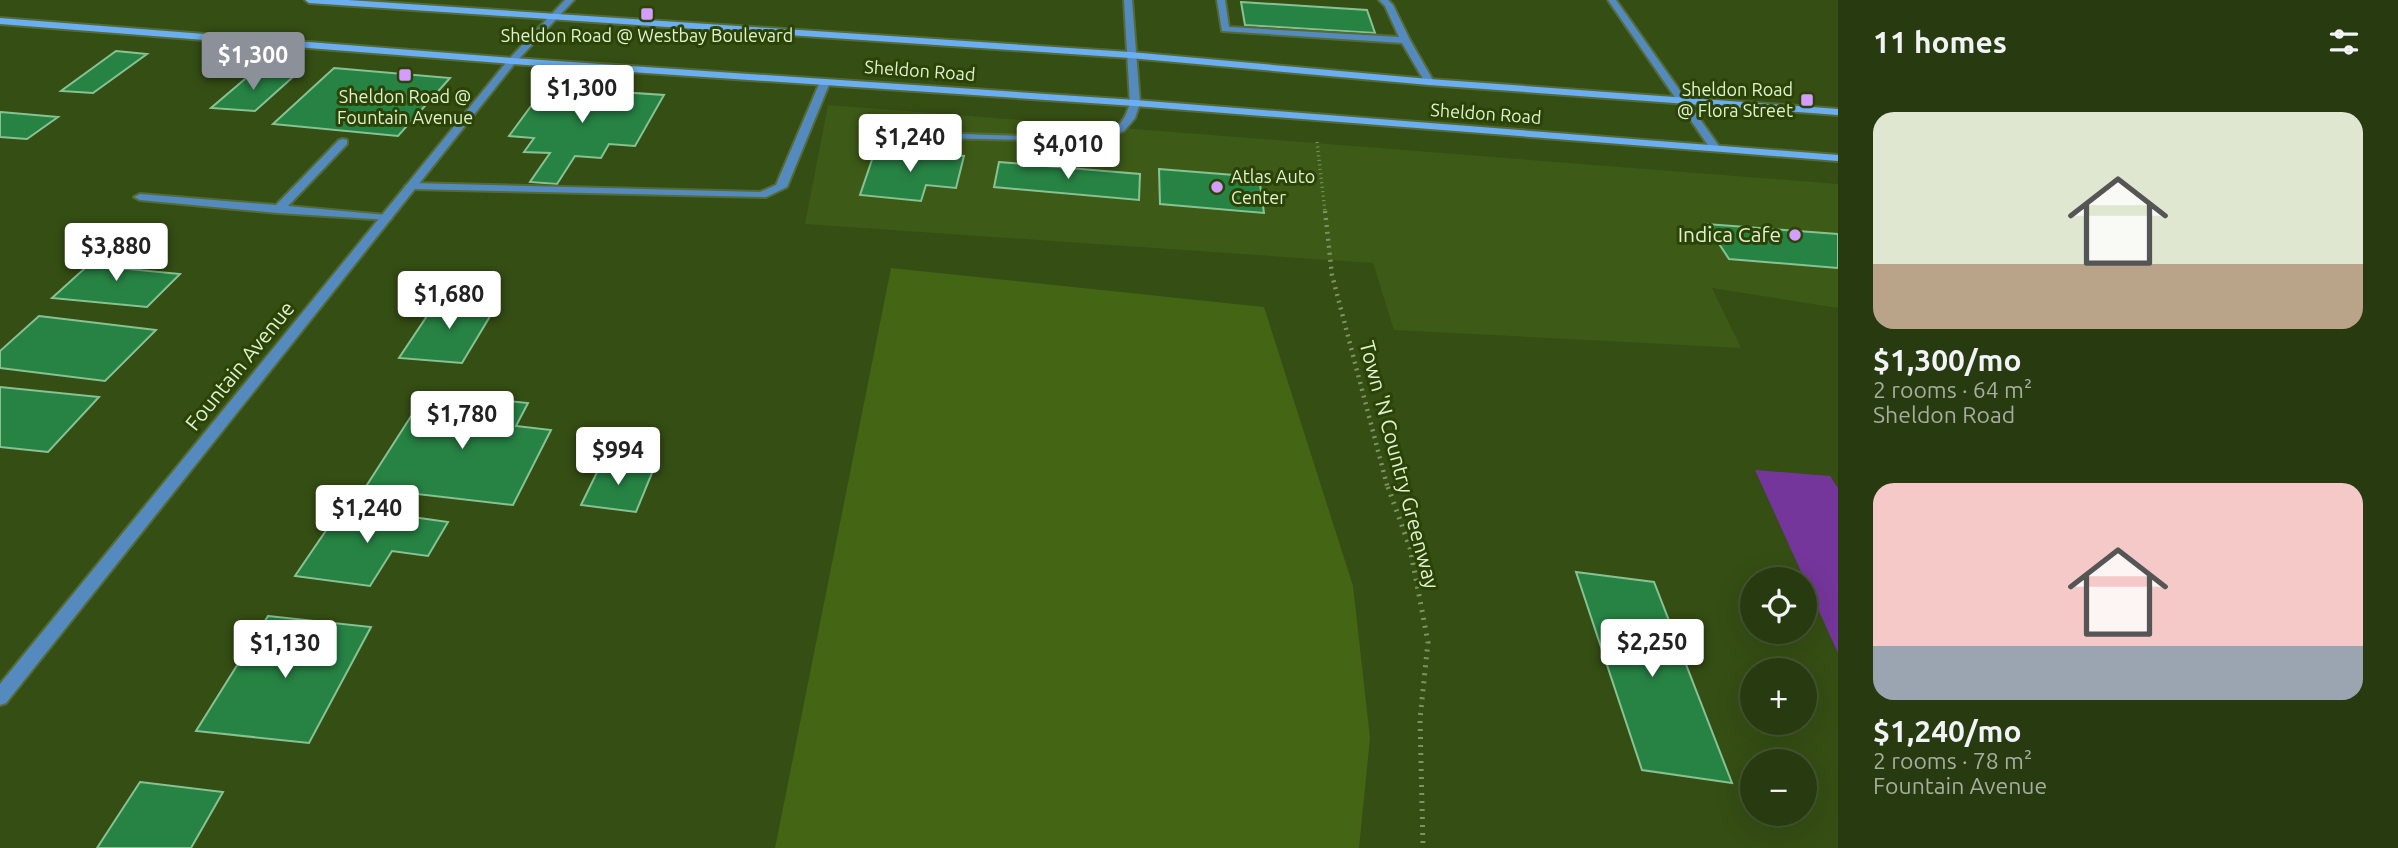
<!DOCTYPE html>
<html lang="en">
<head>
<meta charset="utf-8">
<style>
  body { margin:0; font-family:Ubuntu,sans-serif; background:#34451d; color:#f1f3f6; height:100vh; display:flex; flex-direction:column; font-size:26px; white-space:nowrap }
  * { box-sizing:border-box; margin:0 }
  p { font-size:23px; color:#a5ad9e }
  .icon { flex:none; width:38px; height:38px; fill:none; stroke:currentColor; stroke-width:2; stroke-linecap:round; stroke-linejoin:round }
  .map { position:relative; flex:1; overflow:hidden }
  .sheet { display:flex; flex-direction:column; background:#283a0f; width:560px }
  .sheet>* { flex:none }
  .fabs { position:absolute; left:1740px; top:567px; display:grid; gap:14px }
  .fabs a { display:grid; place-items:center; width:77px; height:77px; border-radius:50%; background:#283a0f; box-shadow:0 7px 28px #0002,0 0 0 2px #44542f; font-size:35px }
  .price { position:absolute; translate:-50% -60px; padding:0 16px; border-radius:7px; background:#fff; color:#222; font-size:23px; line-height:46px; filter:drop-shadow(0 2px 4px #0008) }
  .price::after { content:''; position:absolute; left:50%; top:42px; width:21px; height:16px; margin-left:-10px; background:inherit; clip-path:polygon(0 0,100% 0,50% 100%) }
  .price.on { background:#8c9099; color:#fff }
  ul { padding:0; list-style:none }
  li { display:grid; align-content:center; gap:14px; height:371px; padding:0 35px }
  li span { display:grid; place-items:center; height:217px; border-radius:21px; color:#555 }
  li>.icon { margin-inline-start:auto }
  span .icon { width:126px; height:126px; fill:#fffc; stroke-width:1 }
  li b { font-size:30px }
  h2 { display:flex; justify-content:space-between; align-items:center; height:84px; padding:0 35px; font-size:30px }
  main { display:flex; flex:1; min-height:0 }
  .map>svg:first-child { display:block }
</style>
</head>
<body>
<main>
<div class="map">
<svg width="1838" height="848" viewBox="0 0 1838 848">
  <rect width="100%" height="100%" fill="#354e14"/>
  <path fill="#3d5a17" d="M828,105L1838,184V308L1712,288L1741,348L1394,330L1373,263L805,224Z"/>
  <path fill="#436514" d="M891,268L1264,307L1353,586L1370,738L1359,848H775Z"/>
  <path fill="#74369a" d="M1755,470L1830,476L1838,488V653Z"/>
  <g fill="#278344" stroke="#88c293" stroke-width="2">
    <path d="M1241,2L1367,10L1375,33L1245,25Z"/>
    <path d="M116,51L147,54L93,93L61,91Z"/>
    <path d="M334,68L450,78L398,136L273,124Z"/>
    <path d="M252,73L294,76L255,111L211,108Z"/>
    <path d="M545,87L664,95L635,146L609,144L601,158L575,156L557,184L530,182L550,153L524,152L534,138L509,136Z"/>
    <path d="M0,112H1L58,117L27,139L0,137Z"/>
    <path d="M876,148L964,156L956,188L926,185L921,201L860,195Z"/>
    <path d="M999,162L1140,174L1139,200L994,187Z"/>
    <path d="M1159,169L1259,177L1264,213L1160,204Z"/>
    <path d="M1706,224L1838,234V268L1729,259Z"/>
    <path d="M105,250L135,252L118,268L180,274L147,307L52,298Z"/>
    <path d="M439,298L498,303L462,363L399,358Z"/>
    <path d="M39,316L156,330L105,381L0,368V351Z"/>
    <path d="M0,387L99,397L48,452L0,447Z"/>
    <path d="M426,393L528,403L516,426L551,430L513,505L365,488Z"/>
    <path d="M602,462L654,468L636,512L581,505Z"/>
    <path d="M342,507L448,522L428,556L392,551L370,586L295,576Z"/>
    <path d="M1576,572L1654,582L1732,783L1642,770Z"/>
    <path d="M268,616L371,627L309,743L196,731Z"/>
    <path d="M140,782L223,792L191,848H97Z"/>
  </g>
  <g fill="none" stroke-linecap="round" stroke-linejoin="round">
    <defs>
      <g id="lane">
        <path d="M1217,0H1225L1229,27L1399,37L1385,6L1379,0H1388L1393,5L1410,40L1434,82L1426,84L1402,43L1222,31Z"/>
        <path d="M825,79L830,82L787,187L766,197L411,189L405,186L411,183L760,192L776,185L820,82Z"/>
        <path d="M1135,100L1140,103L1135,118L1124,131L1104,139L1070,141L895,137L890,134L895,131C933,132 1090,143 1115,128C1125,121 1127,111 1131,101Z"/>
        <path d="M343,139L347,140V144L288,206L386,215L392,218L390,220L278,213L140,200L134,197L140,194L276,205L339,140Z"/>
      </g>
      <g id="street">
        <path d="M565,0H574L515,63L6,703L0,705V684L509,59Z"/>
        <path d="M1124,0H1132L1140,103L1135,106L1130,103Z"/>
        <path d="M1608,0H1616L1721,149L1720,151H1712Z"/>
      </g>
      <g id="secondary">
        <path d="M305,0H348L1130,52L1429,79L1838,109V115L1429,85L1130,58L309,3Z"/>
        <path d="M0,18L512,58L1135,100L1838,155V161L1135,106L512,64L0,24Z"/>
      </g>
    </defs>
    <use href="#lane" stroke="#546b36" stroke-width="4"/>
    <use href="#street" stroke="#546b36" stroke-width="4"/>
    <use href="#secondary" stroke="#546b36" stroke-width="4"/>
    <path stroke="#7e9364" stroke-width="3.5" stroke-dasharray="1 3.5" stroke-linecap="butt" d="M1317,142L1325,212"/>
    <path stroke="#7e9364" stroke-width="4.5" stroke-dasharray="2 5" stroke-linecap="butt" d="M1325,211L1332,275L1388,489"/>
    <path stroke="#7e9364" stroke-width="5" stroke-dasharray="2 6" stroke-linecap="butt" d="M1388,487L1410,548L1428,642L1420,719L1423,848"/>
    <use href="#lane" fill="#558abf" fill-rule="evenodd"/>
    <use href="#street" fill="#558abf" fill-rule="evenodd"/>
    <use href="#secondary" fill="#6caef2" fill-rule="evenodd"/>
  </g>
  <g fill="#d49cfc" stroke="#2b4305" stroke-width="2.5">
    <rect x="640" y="7" width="14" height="14" rx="3.5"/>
    <rect x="398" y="68" width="14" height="14" rx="3.5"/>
    <rect x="1800" y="93" width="14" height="14" rx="3.5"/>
    <circle cx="1217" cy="187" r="7"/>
    <circle cx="1795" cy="235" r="7"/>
  </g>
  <g text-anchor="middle" stroke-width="6" stroke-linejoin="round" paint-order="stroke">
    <g font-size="18" fill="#e0f0d1" stroke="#2b4305">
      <text x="647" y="42">Sheldon Road @ Westbay Boulevard</text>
      <text x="1793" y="96" text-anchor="end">Sheldon Road<tspan x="1793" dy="21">@ Flora Street</tspan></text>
      <text x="405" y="103">Sheldon Road @<tspan x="405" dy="21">Fountain Avenue</tspan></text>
      <text x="1231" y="183" text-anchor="start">Atlas Auto<tspan x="1231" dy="21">Center</tspan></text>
    </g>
    <g font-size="18" fill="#e0f0d1" stroke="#2b4305">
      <text transform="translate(920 71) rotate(4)" y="6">Sheldon Road</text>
      <text transform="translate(1486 114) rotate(4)" y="6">Sheldon Road</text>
    </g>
    <g font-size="21" fill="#e0f0d1" stroke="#2b4305" text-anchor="end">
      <text x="1781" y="242">Indica Cafe</text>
    </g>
    <g font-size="21" fill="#e0f0d1" stroke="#2b4305">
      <text transform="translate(240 366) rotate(-51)" y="7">Fountain Avenue</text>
      <text transform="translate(1399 465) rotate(75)" y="7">Town 'N Country Greenway</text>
    </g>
  </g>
</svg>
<div class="fabs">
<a><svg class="icon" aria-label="locate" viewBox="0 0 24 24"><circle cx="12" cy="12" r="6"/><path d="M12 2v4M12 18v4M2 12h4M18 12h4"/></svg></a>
<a>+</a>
<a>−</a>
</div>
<b class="price on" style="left:253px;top:92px">$1,300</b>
<b class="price" style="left:582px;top:125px">$1,300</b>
<b class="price" style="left:910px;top:174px">$1,240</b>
<b class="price" style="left:1068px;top:181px">$4,010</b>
<b class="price" style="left:116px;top:283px">$3,880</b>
<b class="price" style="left:449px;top:331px">$1,680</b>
<b class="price" style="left:462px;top:451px">$1,780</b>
<b class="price" style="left:618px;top:487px">$994</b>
<b class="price" style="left:367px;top:545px">$1,240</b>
<b class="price" style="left:1652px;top:679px">$2,250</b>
<b class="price" style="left:285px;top:680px">$1,130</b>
</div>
<section class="sheet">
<h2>11 homes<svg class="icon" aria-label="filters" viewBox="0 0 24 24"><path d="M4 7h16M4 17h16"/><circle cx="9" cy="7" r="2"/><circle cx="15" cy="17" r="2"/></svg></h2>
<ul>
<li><span style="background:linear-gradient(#dfe7d0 70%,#b9a48a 0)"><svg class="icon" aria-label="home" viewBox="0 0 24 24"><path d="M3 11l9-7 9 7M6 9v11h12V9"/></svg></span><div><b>$1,300/mo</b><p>2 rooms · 64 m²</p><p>Sheldon Road</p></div></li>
<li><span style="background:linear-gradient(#f6c9c9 75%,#9aa5b1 0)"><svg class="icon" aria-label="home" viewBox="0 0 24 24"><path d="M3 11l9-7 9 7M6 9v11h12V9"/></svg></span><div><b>$1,240/mo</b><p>2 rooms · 78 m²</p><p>Fountain Avenue</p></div></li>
</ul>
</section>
</main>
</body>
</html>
